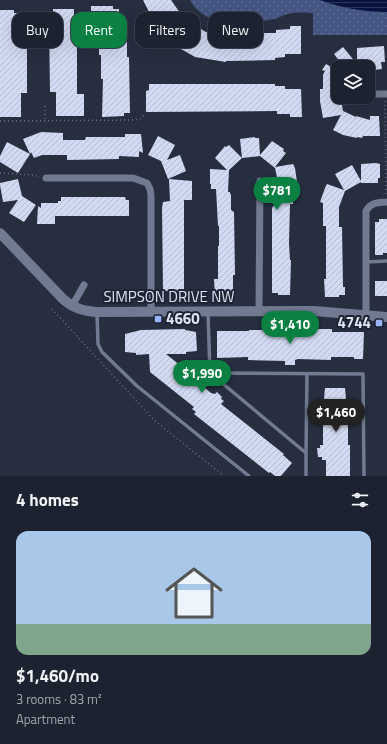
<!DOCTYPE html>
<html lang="en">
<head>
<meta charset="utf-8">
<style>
  body { margin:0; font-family:"Titillium Web",sans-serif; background:#252a38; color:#f1f3f6; height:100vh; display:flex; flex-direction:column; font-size:15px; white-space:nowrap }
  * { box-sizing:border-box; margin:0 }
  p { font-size:13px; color:#a0a4ab }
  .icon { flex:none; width:22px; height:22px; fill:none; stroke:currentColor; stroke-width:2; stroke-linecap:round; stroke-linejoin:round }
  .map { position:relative; height:476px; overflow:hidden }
  .drawer { display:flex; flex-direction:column; background:#1d2230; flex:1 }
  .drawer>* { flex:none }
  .guide { position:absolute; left:12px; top:12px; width:363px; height:36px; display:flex; gap:8px }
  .tools { position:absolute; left:331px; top:60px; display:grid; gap:8px }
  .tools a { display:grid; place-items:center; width:44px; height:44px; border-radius:8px; background:#1d2230; box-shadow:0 4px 16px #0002,0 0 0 1px #3b3f4c; font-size:20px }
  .price { position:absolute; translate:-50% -34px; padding:0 9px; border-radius:14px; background:#0b8043; color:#fff; font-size:13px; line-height:26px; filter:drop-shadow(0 1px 2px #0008) }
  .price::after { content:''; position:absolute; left:50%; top:24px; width:12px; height:9px; margin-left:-6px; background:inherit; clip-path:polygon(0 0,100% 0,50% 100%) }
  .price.on { background:#222; color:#fff }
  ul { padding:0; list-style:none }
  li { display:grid; align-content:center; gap:8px; height:212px; padding:0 16px }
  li+li { border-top:1px solid #3b3f4c }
  li span { display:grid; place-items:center; height:124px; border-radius:12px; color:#555 }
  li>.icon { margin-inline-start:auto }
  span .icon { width:72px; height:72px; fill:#fffc; stroke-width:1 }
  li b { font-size:17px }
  h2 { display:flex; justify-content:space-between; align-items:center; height:48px; padding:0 16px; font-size:17px }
  .pill { padding:0 14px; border-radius:12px; background:#1d2230; box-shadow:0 4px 16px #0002,0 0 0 1px #3b3f4c; font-size:14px; line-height:36px }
  .pill.on { background:#0b8043; color:#fff }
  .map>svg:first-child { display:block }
</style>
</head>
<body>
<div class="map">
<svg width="387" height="476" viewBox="0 0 387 476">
  <defs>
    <pattern id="grass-dots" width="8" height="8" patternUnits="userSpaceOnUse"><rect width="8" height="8" fill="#455582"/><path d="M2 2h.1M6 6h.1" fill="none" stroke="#5f6d94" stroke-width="1.8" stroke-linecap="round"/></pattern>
    <pattern id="water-rules" width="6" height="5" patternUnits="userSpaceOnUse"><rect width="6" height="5" fill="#08123f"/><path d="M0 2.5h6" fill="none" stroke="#2c345b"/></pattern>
    <pattern id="building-hatch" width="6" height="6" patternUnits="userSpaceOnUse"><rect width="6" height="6" fill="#d1daf2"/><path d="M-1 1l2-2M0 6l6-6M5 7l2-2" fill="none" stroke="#b5bcd0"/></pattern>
  </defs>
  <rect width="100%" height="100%" fill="#272e40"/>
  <path fill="url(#grass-dots)" d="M190,0H387V35H313V13C307,13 300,12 294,13C287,13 281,17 274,19C247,24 205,29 190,0Z"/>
  <path fill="url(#water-rules)" d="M320,0H387V12C364,12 341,8 320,0Z"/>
  <g fill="url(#building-hatch)">
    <path d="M143,0H171L185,20L206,32L229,35V33H276V30L290,29V26H301V54H285V57L275,58V60L226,61V62L195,57L165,40L147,14L149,12Z"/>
    <path d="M91,6H113V9H119V23H125V33H127V57H129L130,113H124V116L102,117L103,79H101V55H99V32H98L97,18H91Z"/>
    <path d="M53,9H74V23H77V94H84V116H56V92H50L49,21H46V13H53Z"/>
    <path d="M0,10H14V13H20L21,23H24V47H27V93H21V117H0Z"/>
    <path d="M384,46L385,62H381L382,69L373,70V68H368V67H344L334,54L343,47L357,64V48Z"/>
    <path d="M326,64L338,71V99H341L343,111L356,117V116L370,120V116H379L380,136H363L362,138L357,137V138L343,135L333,130L341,115L323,118L320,101V89H323V75L325,71L322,70Z"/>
    <path d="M149,84H275V86H285V89H301L302,117H290V114H277V111L146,112V91L149,90Z"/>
    <path d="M41,132L63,133V140H85L86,137H125V134H141L143,153L139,151V157L119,156V159L67,160V155H42L34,158L31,152L30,154L23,139Z"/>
    <path d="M158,136L175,145L167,160L180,155L186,171L168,179L161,161L148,155Z"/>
    <path d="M255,137V138H259L260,155L272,141L284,149L283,151L286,153L275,167L293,164L295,168L297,182L293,183V204H290L289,243L290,260H291L290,295H278V293H272V208L273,206H275L276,190L277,187H279L275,168L260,156L242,158L240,139Z"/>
    <path d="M7,142L30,154L18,173L0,162V156Z"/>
    <path d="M229,145L242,158L229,170L228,192H230V194H231V210L234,212L235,275H233V295H227V297H215L214,279H218V246H219V226H218L216,189H211V184H210V169L227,170L215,158L225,146L226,147Z"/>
    <path d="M376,163L380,164V178H378V183H361V182L345,191L339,207V227H342L343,287H345V295H339V297H325L324,279H326V226H323V203L320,202L325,188L327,184L344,190L335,174L352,165L361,181V164Z"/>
    <path d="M18,179L22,196L36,205L24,222L9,213L18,200L3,202L0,185V183Z"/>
    <path d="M169,179L192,181V200H184V293L180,294H170V291H163L162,208L163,202L170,201Z"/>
    <path d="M61,197H125L126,200H129V216H55V224H37L38,206L41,208V203H58V201H61Z"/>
    <path d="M379,219H387V253H383V255H375V222H379Z"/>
    <rect x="375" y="281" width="12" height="15"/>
    <path d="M287,328H295L294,331L312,332V329H332V332H364L363,359H354V357H331V360L298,359L295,360V365H285V361L248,360V357L217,358V331H249V330H269V333H283V331H287Z"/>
    <path d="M185,329V330L196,332L197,351L186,352V354H166L201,382L200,384L211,393L215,394L217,392L222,397L221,399L224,401L221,404L284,454L283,455L292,463L281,476H275L270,472L269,473L194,414L196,412L192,409L194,407L150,372L149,354L136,355V353L125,352V334L141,330Z"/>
    <path d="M325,388H345L346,399H348V445H350V476H326V460H322V457H318L317,448H320V445H323V399H324Z"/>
  </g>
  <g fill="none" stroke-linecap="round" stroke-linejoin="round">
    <g stroke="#6a7080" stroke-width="1.5" stroke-dasharray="1 3" stroke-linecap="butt">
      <path d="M385,101L386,196"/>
      <path d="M45,106V121"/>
      <path d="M0,121L134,120L140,119L144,115"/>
      <path d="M0,173L33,175L40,177"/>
      <path d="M52,309L154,420L224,476"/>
    </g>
    <g stroke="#717a90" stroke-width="3.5">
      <path d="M366,262L387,261"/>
      <path d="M97,313L98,344L102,352L137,386L249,476"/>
      <path d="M208,313L210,373L306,453V476"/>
      <path d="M210,373L363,374L364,476"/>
      <path d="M306,453L307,374"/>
    </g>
    <g stroke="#717a90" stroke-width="7">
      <path d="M368,94H387"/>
      <path d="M46,178H133L147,183L150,189L151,195V312"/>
      <path d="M72,306L84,285"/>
      <path d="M259,312L260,181"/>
      <path d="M366,317V211C371,202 378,203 387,202"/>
    </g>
    <path stroke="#717a90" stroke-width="10" d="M0,233L63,299C73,308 83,311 97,312L314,311L387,317"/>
  </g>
  <g fill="#9ab5fd" stroke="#1e2436" stroke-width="1.5">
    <rect x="154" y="315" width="8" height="8" rx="2"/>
    <rect x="375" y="319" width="8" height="8" rx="2"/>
  </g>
  <g text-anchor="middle" stroke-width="4" stroke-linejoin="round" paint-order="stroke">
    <g font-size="15" fill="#dee3ef" stroke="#1e2436">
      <text x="169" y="302">SIMPSON DRIVE NW</text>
    </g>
    <g font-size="15" font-weight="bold" fill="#dee3ef" stroke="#1e2436" text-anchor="start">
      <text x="166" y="324">4660</text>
      <text x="371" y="328" text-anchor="end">4744</text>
    </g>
  </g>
</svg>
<div class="tools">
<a><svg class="icon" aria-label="layers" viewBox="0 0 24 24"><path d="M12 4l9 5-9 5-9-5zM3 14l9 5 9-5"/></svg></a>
</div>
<b class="price" style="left:277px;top:211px">$781</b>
<b class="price" style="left:290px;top:345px">$1,410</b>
<b class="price" style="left:202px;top:394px">$1,990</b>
<b class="price on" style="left:336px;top:433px">$1,460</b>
<div class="guide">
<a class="pill">Buy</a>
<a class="pill on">Rent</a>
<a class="pill">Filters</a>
<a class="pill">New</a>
</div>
</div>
<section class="drawer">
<h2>4 homes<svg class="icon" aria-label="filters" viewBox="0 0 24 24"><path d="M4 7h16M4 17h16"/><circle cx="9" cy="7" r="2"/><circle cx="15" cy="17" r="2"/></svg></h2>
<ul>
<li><span style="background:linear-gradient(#a9c7e8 75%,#7fa58c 0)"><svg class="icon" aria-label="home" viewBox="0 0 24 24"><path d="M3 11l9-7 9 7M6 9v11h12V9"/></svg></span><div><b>$1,460/mo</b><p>3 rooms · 83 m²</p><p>Apartment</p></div></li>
</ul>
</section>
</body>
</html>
